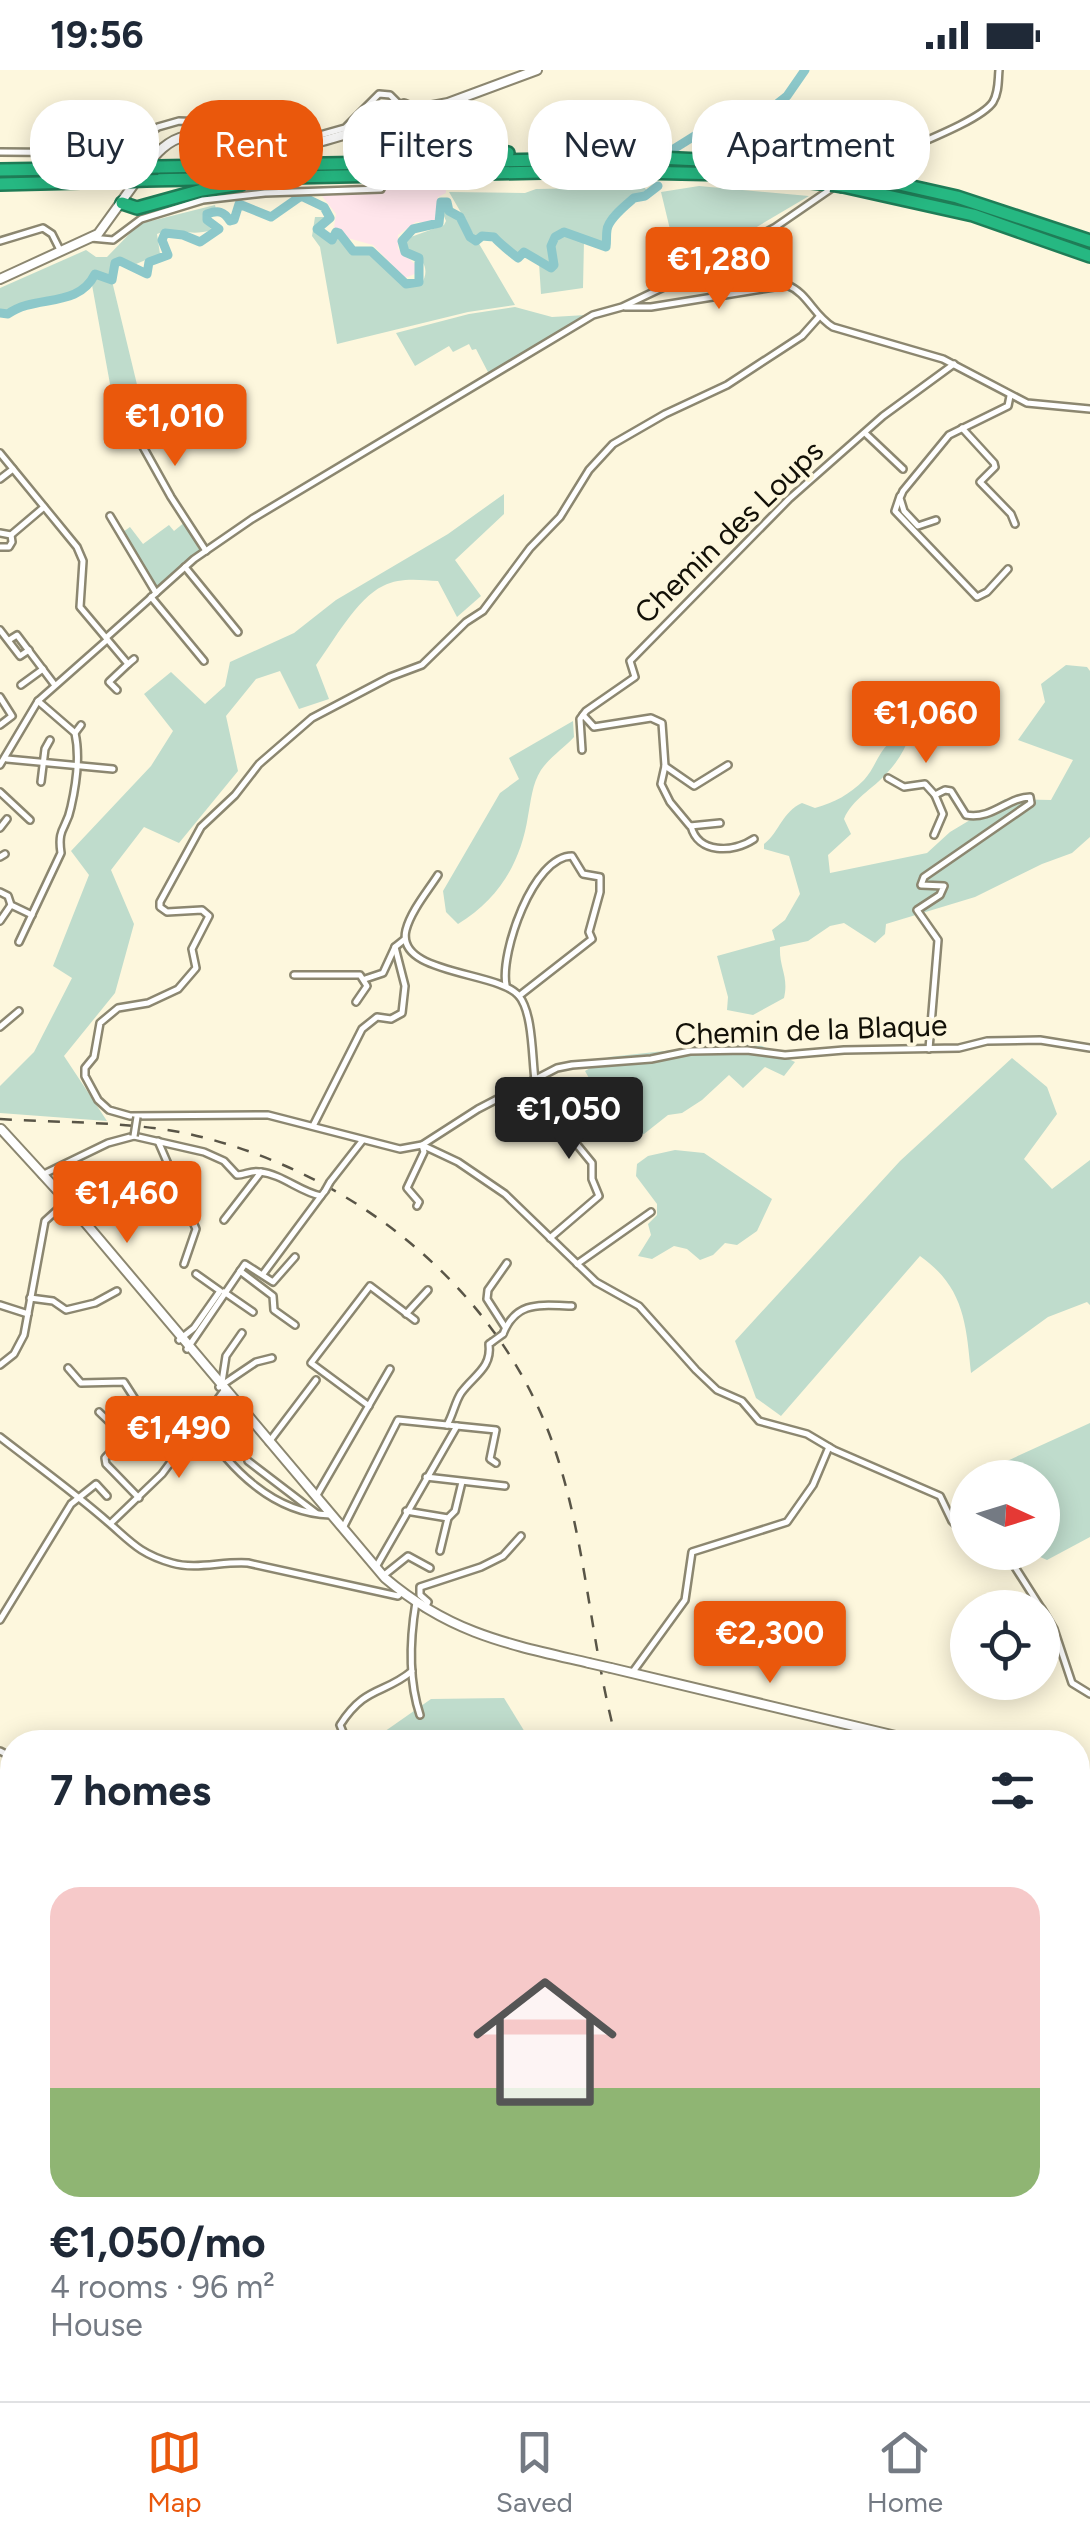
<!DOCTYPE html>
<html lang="en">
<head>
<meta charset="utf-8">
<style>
  body { margin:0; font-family:Figtree,sans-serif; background:#f6f6f7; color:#1f2937; height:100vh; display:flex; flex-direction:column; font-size:38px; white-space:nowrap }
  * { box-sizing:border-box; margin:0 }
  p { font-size:32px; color:#747a83 }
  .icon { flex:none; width:55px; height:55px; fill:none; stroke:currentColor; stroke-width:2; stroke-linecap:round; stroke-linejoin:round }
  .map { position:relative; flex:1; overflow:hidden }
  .drawer { position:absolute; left:0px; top:1660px; width:1090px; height:672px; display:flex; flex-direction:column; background:#fff; border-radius:40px 40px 0 0; box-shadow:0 5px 25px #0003 }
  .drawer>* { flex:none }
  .guide { position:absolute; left:30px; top:30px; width:1030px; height:90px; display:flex; gap:20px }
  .needle { width:65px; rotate:94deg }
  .controls { position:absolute; left:950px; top:1390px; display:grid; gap:20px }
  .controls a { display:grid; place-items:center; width:110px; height:110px; border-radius:50%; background:#fff; box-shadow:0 5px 25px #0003; font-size:50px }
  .price { position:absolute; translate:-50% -85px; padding:0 22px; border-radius:10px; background:#ea580c; color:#fff; font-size:32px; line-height:65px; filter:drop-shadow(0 2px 5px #0008) }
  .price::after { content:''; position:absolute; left:50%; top:60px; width:30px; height:22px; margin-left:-15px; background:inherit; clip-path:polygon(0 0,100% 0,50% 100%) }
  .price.selected { background:#222; color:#fff }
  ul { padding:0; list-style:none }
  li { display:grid; align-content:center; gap:20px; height:530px; padding:0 50px }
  li span { display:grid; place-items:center; height:310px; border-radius:30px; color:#555 }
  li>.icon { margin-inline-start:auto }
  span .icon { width:180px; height:180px; fill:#fffc; stroke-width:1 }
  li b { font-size:42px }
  h2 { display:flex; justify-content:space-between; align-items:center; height:120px; padding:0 50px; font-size:42px }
  .chip { padding:0 35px; border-radius:40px; background:#fff; box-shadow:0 5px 25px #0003; font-size:35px; line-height:90px }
  .chip.selected { background:#ea580c; color:#fff }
  .status { display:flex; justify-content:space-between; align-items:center; height:70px; padding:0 50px; background:#fff; direction:ltr }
  .status svg { height:28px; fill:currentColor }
  .menu { display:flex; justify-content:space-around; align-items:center; height:140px; border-top:2px solid #e0e1e3; background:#fff; font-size:28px; color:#747a83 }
  .menu a { display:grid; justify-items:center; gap:5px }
  .menu .selected { color:#ea580c }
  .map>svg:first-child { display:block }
</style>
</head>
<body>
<div class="status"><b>19:56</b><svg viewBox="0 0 49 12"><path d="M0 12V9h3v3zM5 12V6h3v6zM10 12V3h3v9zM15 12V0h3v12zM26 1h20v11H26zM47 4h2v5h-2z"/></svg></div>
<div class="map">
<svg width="1090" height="2331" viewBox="0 0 1090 2331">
  <rect width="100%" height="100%" fill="#fdf7dd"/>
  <path fill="#ffe5eb" d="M446,116V123L438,127L435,152H416L398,165V179L417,196V203L405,208L373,175L333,164L336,144L315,117Z"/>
  <g fill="#bfdccc">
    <path d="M699,116L809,126L711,184L707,170L674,176L661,122Z"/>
    <path d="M644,117L649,123L632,128L614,145L606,158L605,176L563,161L551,173L550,196L526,181L518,187C510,177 497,165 484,164L477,170L449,122L525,123L536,119Z"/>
    <path d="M445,133L449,144L460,149L468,167L478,172L515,235L468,242L337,274L320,177L312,166L315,147H329L317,158V163L333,172L338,164L354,182L369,181L404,217L421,215C432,197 421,187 405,177L408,168L444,155L446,151L441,139Z"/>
    <path d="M215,135L216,139L204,144L203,150L212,160C190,167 176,157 157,164L160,184L136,194L121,188L115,190L111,209L102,205L112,211L140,327L120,331L112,325L92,215L93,206L101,205L93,203L88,215L60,229L21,234L0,244V218L86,180L96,187H107L139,154Z"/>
    <path d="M565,164L584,171L583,218L541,224L539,193L552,199L555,194V170Z"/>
    <path d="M515,237L552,247L586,245L490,306L476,279L472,280L469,274L453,282L449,276L415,296L396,263L469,244Z"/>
    <path d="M504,424V444L455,490L481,526L457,547L438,511C420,510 400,507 383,516C357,528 333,572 316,595L329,629L299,639L280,601L256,609L226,646L238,701L179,773L144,757L111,800L134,854L115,923L64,986L107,1051L0,1043V1016L34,982L72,908L53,896L89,805L71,781L151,696L173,661L144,624L171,602L205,634L225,616L230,592L294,563L336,530L448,464Z"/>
    <path d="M185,452L201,480L157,519L123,462L130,457L143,474L169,455L174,461Z"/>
    <path d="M1066,595L1087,597L1090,601V767L1072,783L1042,794L975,827L886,854L885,864L875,873L844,853L830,856L808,871L780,877C779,898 789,906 784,928L753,945L727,940L728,927L717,886L775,870L772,860L785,850L800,824L789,786L764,779V774C780,761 782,742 802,733L815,738C835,732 849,725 864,710C877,696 880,674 899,667L914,629L920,632C913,659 907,682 887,703C873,719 852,729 844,749L851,764L828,785L830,803L927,783L950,762L1005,729L1051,730L1073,690L1018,670L1045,632L1041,614Z"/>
    <path d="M573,651L574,667C564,678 549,688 541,700C532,714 531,731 528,746C521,792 499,829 458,854L446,842L443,821L500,723L519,709L509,688Z"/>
    <path d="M754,965L758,974L795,992L784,1006L765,997L743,1018L729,1005L702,1030L682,1043L668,1045L644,1064L624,1070L585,1001L609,987L738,973Z"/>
    <path d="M1012,988L1047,1017L1057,1044L1024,1089L1052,1119L1090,1090V1235L1087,1232L1048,1247L971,1303C966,1253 964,1217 920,1186L781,1346L756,1328L735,1271L900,1091Z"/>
    <path d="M675,1080L704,1083L772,1129L757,1161L737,1175L725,1173L713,1185L700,1190L687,1179L674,1176L652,1189L638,1186L651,1165L648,1154L657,1145V1134L636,1106L637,1094L648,1086Z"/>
    <path d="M1090,1353V1467L1047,1490L1031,1483L1042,1482V1408L972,1407Z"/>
    <path d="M504,1628L531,1672H375L381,1664L431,1629Z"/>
    <path d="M0,1744L12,1750V1829L0,1822Z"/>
    <path d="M12,1845V2320H693L702,2331H0V1854Z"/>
    <path d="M1090,1860V2064L1078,2074V1891Z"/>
    <path d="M787,2320H1038L1046,2331H781Z"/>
  </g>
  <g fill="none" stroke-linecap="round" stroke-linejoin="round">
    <g stroke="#8cc8ca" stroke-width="9">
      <path d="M672,80L696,65L726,63L763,45L787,26L805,0"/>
      <path d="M0,243L8,244C35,224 78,239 95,204L112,210L115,193L120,191L147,204L149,192L168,185L162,170L165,163L183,165L200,172L219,159L207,150V144C218,140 224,141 230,151L234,150L239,134L271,147L301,126L324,137L330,148L317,159L332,170L336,162L339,163L353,181H371L406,214L419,212V188L405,182L402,171L413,159L439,153L441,132H447L449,141L460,147L470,167L476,171L482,166L494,167C498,172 514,185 518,188L524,182L551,198L554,195L551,176L555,167L564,162L606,177C607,171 606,166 607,160C608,149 626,135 634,128L645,126L658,116"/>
    </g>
    <defs>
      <g id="street">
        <path d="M0,82L124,83L158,57L179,51L207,52L279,68L313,67L345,58L379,24L390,25L400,35"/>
        <path d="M857,102C885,85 979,54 993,32C999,22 998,10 999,0"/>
        <path d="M91,168L113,170L141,149L203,130L265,123L381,119"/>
        <path d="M0,171L43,158L52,164L60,180"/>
        <path d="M625,237H651L787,215C808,223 813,245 833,257L943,289L1027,333L1090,339"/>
        <path d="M818,248L802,266L727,315L665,344L613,374L589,400L560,447L530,478L483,541L466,552L422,595L390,607L312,648L259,694L235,725L201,757L160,832V837L167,842L202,840L209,846L192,879L196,898L178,919L148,933L118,938L100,953L94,987L85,998V1006L98,1030L109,1040L130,1046L268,1045L400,1079L422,1075L478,1039L557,998L572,995L651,989L690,981L747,980L785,985L844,980L959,978L987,971L1040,970L1090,978"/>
        <path d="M118,332L171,427L206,481"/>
        <path d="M962,358L994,393L995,397L980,412L1011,444L1015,454"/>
        <path d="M865,363L903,399"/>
        <path d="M0,383L77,477L83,491L80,537L128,594L134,589"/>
        <path d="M0,409L13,399"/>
        <path d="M900,426L895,441L977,527L987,522L1008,499"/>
        <path d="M110,446L156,523"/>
        <path d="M936,450L918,456L904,441L900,428L903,421L949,365L1008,336L1010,326"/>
        <path d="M0,463L11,465L12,472L9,477H0"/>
        <path d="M11,465L44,437"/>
        <path d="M185,497L238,562"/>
        <path d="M151,527L204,591"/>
        <path d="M0,560L20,586L29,580"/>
        <path d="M108,566L194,489L252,449L593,245L622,237L666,216L774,158L835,116"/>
        <path d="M9,570L17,565L54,614"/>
        <path d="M21,615L43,599"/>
        <path d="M117,620L109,612L128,594"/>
        <path d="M0,627L12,646L0,655"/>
        <path d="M583,645L594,657L651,648L662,653L665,696L694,716L728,695"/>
        <path d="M75,663L81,655"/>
        <path d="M582,680L580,649L586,641L635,607L630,591L789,429L883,346L954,294"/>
        <path d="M7,689L113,699"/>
        <path d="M0,695L38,631L107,570"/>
        <path d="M665,696L661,714L670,732L690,756L720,753"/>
        <path d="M888,708L904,717L925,714L935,725"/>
        <path d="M41,712L45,679L50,670"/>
        <path d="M0,722L30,750"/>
        <path d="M691,756C698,784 733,783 754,769"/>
        <path d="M0,758L7,749"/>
        <path d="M0,787L5,784"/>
        <path d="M438,805C427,822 411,841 406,860C395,905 499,901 519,926C533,943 532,988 535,1010"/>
        <path d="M0,822L8,826L11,835L32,845"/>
        <path d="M0,851L11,835"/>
        <path d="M19,872L61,783C57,757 67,759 71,737C76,715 80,685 75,663L38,631"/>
        <path d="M294,905H360L367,916L356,932"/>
        <path d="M365,909L383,903L395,877L405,869"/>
        <path d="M506,915C500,883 533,786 572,786L583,804L600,807V822L589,862L592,869L519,926"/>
        <path d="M0,957L19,941"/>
        <path d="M929,979L938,870L917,840L940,825L944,816L921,815L924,807L1031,733L1030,727C1008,727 992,750 966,745L951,721L945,720L935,725L943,744L934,765"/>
        <path d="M528,1015L592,1093V1109L599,1126L550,1168"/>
        <path d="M313,1056L362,959L377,947L391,949L402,943L405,916L395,877"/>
        <path d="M158,1071L196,1159L184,1194"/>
        <path d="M42,1105L108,1073L134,1066L204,1082L224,1091L237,1105C245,1105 252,1100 260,1102C282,1104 300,1122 321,1126L325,1121"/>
        <path d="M330,1112L362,1071"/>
        <path d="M417,1136L419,1132L407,1118L424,1082L422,1075L458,1092L505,1124L596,1212L639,1236L696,1300L717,1320L742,1331L759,1351L807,1364L834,1380L940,1426L952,1451L968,1467"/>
        <path d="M224,1150L261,1102"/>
        <path d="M577,1194L651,1142"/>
        <path d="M240,1201L273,1226L274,1240L295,1255"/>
        <path d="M263,1204L321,1126"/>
        <path d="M224,1222L253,1242"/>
        <path d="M30,1228L53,1231L66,1240L95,1233L117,1221"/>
        <path d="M0,1235L28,1244"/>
        <path d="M406,1244L428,1220"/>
        <path d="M505,1257L487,1229L488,1220L507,1193"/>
        <path d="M503,1264C516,1231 539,1235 572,1236"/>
        <path d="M179,1270L194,1258L220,1221L196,1204"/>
        <path d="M187,1279L245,1194L273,1212L295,1187"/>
        <path d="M0,1295L14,1284L24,1265L45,1151L67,1131"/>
        <path d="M68,1298L81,1313L124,1312L174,1390"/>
        <path d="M222,1312L226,1286L242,1263"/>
        <path d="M219,1317L256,1292L272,1288"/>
        <path d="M369,1336L311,1293L370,1216L415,1250"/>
        <path d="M99,1342L122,1364V1370L105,1388L106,1394L139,1428"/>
        <path d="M201,1354C230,1399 273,1443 330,1445"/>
        <path d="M447,1355C453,1345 455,1332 461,1323C474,1305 492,1298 489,1274L492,1272"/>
        <path d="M0,1367C36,1395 75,1423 109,1453C131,1472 140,1484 172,1493C196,1500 223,1491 248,1493L398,1526L402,1522"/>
        <path d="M269,1372L316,1310"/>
        <path d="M248,1391L316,1443"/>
        <path d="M426,1407L505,1416"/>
        <path d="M317,1425L390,1299"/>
        <path d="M406,1441L448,1448"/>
        <path d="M111,1453L162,1404L223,1322L227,1321L217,1333"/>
        <path d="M344,1456L398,1350L496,1360L490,1389L496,1393"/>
        <path d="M440,1481L448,1448L455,1441L462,1412"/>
        <path d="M994,1482L1013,1494L1041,1538"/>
        <path d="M376,1497L457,1356"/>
        <path d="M383,1506L408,1486L430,1498"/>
        <path d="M416,1532C410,1568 408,1609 420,1645"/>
        <path d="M425,1538L428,1532L420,1525V1517L481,1497L503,1486L521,1466"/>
        <path d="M1042,1539L1054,1559L1072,1613L1090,1624"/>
        <path d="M0,1550L71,1434L96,1414L107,1426"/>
        <path d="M632,1603L685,1530L692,1482L787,1452L813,1415L829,1377"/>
        <path d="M347,1672L340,1655C366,1615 383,1625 412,1601"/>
        <path d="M0,1681L12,1687"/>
        <path d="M0,1852L12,1843"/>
        <path d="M1078,2275H1090"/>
      </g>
      <g id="secondary">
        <path d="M416,39L448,33L537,0"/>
        <path d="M378,53C389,48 393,37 404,34L416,39L417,52L409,59L399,58L393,51V41"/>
        <path d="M145,98C156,83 168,70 186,66C221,57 257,78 293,76C329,75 362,52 399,58"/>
        <path d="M0,209L98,164L137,110"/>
        <path d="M1,1059L67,1131L385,1508C451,1564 508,1574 589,1593"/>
        <path d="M611,1598L921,1672"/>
        <path d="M1078,1709L1090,1712"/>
      </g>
      <g id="highway">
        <path d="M415,55L417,66L424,71L508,83"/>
        <path d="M158,97L658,88L763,93L848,104"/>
        <path d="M0,100L131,98"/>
        <path d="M859,105L957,127L1090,171"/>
        <path d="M146,110L589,101L728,104L831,114"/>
        <path d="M0,114L121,111"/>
        <path d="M843,116L973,145L1090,186"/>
        <path d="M122,133L137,138L202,120L241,114"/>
      </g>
    </defs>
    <use href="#street" stroke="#8c8770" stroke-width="10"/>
    <use href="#secondary" stroke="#8c8770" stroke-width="12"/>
    <use href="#highway" stroke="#1f7d57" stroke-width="16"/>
    <use href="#street" stroke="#fff" stroke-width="5"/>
    <use href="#secondary" stroke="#fff" stroke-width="8"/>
    <use href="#highway" stroke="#26b882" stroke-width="11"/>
    <g stroke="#595547" stroke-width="2.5" stroke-dasharray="12 12" stroke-linecap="butt">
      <path d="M0,1049C62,1053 128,1051 189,1064C353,1101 503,1220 556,1383C587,1477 591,1578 617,1672"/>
      <path d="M1078,2319L1090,2330"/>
    </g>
    <defs>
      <g id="street-bridge">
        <path d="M134,1066L137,1047"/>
        <path d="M325,1121L330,1112"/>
        <path d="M492,1272L503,1264"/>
      </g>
      <path id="secondary-bridge" d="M589,1593L611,1598"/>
      <g id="highway-bridge">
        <path d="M131,98L158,97"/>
        <path d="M848,104L859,105"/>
        <path d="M121,111L146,110"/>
        <path d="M831,114L843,116"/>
      </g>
    </defs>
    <use href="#street-bridge" stroke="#8c8770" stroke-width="10" stroke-linecap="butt"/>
    <use href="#secondary-bridge" stroke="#8c8770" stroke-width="12" stroke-linecap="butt"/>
    <use href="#highway-bridge" stroke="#1f7d57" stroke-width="16" stroke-linecap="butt"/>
    <use href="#street-bridge" stroke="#fff" stroke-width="5"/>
    <use href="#secondary-bridge" stroke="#fff" stroke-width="8"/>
    <use href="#highway-bridge" stroke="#26b882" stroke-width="11"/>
  </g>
  <g text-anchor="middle" stroke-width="8" stroke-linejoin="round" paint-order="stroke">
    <g font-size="30" fill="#121007" stroke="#fdf7dd">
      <text transform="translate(729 462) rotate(-44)" y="10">Chemin des Loups</text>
      <text transform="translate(811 960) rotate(-2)" y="10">Chemin de la Blaque</text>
    </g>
  </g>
</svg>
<div class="controls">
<a><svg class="needle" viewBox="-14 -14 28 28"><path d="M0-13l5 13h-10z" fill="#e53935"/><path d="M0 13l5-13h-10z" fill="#747a83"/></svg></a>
<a><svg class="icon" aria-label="locate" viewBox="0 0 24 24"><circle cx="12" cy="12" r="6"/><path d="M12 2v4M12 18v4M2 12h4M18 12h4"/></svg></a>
</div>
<b class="price" style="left:719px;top:242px">€1,280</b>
<b class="price" style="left:175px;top:399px">€1,010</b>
<b class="price" style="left:926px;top:696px">€1,060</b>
<b class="price selected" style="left:569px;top:1092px">€1,050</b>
<b class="price" style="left:127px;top:1176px">€1,460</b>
<b class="price" style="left:179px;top:1411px">€1,490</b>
<b class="price" style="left:770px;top:1616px">€2,300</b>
<div class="guide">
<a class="chip">Buy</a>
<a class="chip selected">Rent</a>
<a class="chip">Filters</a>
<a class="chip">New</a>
<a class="chip">Apartment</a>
</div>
<section class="drawer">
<h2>7 homes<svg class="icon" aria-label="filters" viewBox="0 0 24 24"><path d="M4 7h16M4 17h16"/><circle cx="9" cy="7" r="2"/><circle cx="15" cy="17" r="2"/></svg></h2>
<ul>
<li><span style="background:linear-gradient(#f6c9c9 65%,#8fb573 0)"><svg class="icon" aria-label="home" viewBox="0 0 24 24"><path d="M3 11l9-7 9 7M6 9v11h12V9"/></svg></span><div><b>€1,050/mo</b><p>4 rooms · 96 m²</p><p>House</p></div></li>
</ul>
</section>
</div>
<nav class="menu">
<a class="selected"><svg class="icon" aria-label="map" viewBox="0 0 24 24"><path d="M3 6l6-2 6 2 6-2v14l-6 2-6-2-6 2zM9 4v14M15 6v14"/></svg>Map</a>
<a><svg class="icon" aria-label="saved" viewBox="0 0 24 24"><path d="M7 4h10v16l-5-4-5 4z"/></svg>Saved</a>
<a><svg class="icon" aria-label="home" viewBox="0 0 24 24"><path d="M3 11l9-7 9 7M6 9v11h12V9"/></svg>Home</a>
</nav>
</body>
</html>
